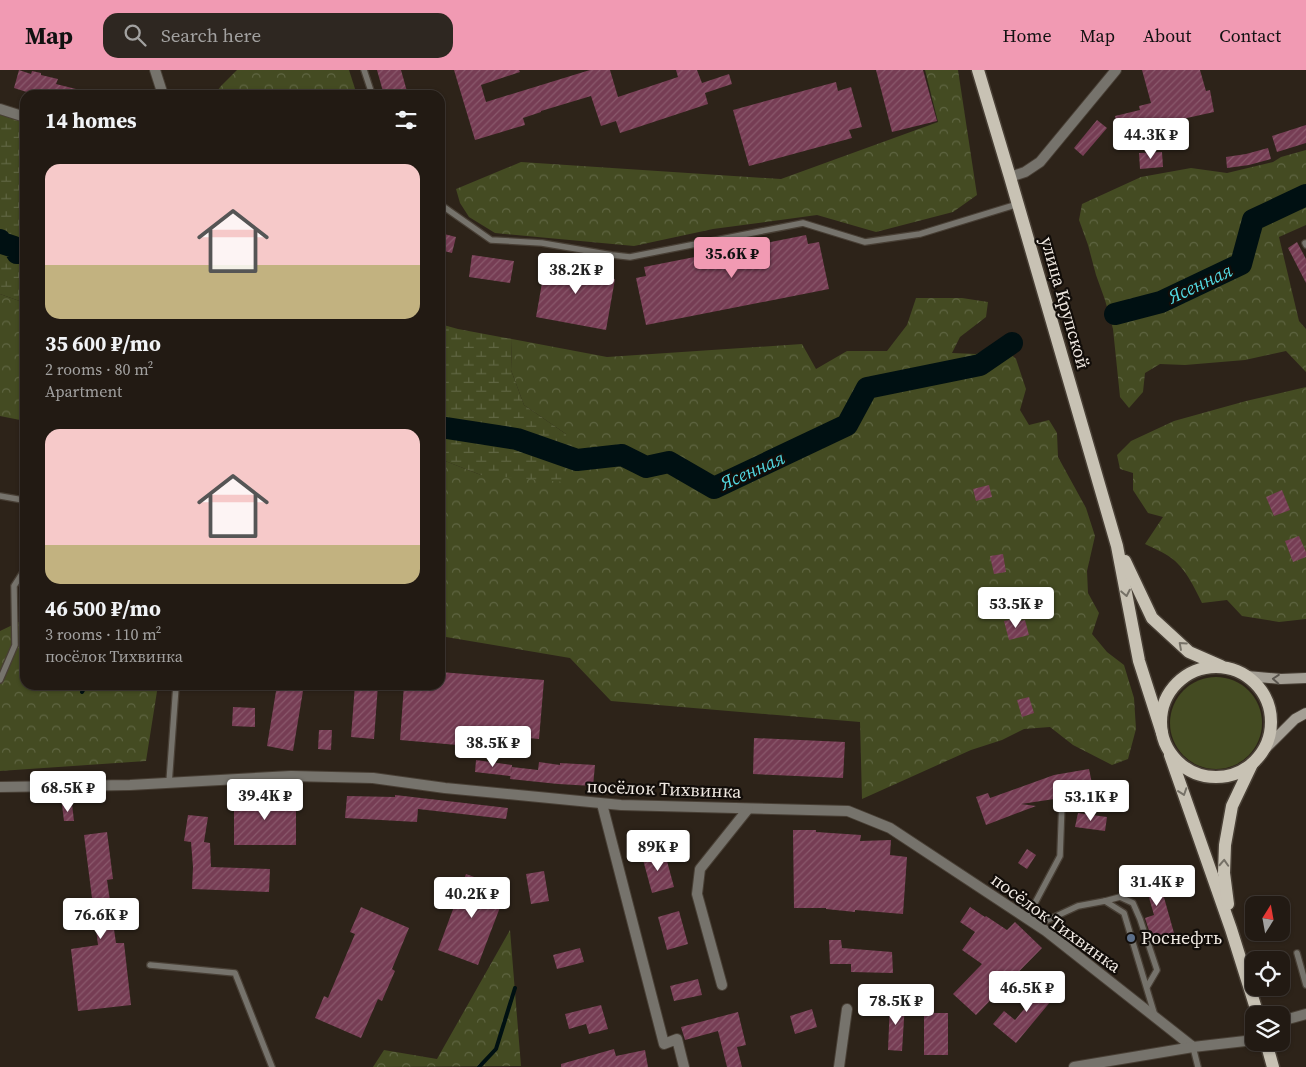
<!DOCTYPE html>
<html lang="en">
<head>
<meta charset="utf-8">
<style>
  body { margin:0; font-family:"Source Serif 4",serif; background:#2e2721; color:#f1f3f6; height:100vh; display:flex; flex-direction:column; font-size:19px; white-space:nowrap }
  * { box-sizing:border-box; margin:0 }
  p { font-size:16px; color:#a2a1a0 }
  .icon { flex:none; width:28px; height:28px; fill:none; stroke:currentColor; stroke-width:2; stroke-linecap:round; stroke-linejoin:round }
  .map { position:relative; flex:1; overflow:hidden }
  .side { position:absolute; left:20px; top:20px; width:425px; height:600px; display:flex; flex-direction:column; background:#221a13; border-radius:15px; box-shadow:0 1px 4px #0004,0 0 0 1px #3f3833 }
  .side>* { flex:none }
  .needle { width:32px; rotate:11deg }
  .buttons { position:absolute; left:1245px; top:826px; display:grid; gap:10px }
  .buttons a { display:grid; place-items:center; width:45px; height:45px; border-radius:10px; background:#221a13; box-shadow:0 1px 4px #0004,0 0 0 1px #3f3833; font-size:25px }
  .price { position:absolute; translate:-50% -42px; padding:0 11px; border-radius:5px; background:#fff; color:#222; font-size:16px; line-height:32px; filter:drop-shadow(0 1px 2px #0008) }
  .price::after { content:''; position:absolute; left:50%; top:30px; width:15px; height:11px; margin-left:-8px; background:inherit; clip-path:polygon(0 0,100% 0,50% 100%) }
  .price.on { background:#f19ab3; color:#111 }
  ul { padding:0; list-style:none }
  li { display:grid; align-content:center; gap:10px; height:265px; padding:0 25px }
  li span { display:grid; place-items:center; height:155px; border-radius:15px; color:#555 }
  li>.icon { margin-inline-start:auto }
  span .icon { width:90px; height:90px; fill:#fffc; stroke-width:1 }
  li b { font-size:21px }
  h2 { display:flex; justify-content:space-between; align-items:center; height:60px; padding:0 25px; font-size:21px }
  header { display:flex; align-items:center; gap:30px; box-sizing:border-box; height:70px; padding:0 25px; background:#f19ab3; color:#111 }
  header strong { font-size:24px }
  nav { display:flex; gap:28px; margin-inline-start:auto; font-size:18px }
  .search { width:350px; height:45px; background:#2e2721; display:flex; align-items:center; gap:12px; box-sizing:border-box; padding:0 18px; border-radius:15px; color:#a2a1a0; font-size:19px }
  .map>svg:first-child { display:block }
</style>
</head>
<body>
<header>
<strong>Map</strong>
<div class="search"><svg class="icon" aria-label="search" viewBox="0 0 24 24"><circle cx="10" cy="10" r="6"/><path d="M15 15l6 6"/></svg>Search here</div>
<nav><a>Home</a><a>Map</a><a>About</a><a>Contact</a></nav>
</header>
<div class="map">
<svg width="1306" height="997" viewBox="0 0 1306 997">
  <defs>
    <pattern id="forest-crowns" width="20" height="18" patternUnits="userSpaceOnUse" patternTransform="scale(1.25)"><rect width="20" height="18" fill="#444b22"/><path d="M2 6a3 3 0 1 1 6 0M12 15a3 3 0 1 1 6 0" fill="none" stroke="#5f6542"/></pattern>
    <pattern id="wetland-marsh" width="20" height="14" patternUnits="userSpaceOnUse" patternTransform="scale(1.25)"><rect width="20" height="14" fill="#444b22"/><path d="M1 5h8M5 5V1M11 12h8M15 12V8" fill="none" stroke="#5f6542"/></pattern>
    <pattern id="building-hatch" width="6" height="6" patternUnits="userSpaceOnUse" patternTransform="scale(1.25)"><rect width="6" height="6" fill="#763d54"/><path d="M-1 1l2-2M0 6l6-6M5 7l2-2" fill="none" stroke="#8a596c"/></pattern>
  </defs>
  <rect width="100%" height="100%" fill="#2d2319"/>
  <circle fill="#444b22" cx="1216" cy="653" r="46"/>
  <g fill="url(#forest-crowns)">
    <path d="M237,0H349L357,25H214L221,16Z"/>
    <path d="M925,0H958L977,125L953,142L876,162L817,145L713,159L634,176L495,163L469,147L460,133L456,119L521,92L781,109L938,52Z"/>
    <path d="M1306,80V155L1279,167L1299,251L1306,259V302L1286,281L1245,290L1185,295L1160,294L1145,303L1143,322L1129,338L1120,327L1113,259L1105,230L1096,205L1088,175L1079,150L1082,134L1141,107L1191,98L1227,103L1273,92L1281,87Z"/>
    <path d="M0,224L25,233V351L0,346Z"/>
    <path d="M916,228H962L988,232L986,247L960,267L952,283L976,284L999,273L1016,289L1026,319L1020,340L1029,355L1049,350L1057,363L1058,387L1086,438L1095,466L1087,501L1088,523L1099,543L1092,564L1107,582L1124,595L1134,628L1136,659L1128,689L1112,695L1073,675L1050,657L1024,659L1002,670L971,680L862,729L860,652L611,631L570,588L440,566V389L481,405L566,364L524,335L511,300L512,269L607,287L802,274L816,299L847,281H887L907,255Z"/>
    <path d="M1306,317V549L1279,552L1242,546L1227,530L1202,533C1194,517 1185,497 1170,487C1163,482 1153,478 1145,474L1163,447L1148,443L1133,420V403L1120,399L1117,385L1131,371L1174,351L1246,331Z"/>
    <path d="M25,549V615H158L146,691L0,701V561Z"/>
    <path d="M510,860L521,996L373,997L384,980L437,989Z"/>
  </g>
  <g fill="url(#wetland-marsh)">
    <path d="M0,44L25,51V233L0,224Z"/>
    <path d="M440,254L458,259L512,269L511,300L524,335L566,364L564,412L481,405L440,389Z"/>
  </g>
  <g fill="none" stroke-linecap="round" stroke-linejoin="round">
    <g stroke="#001012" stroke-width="4">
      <path d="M82,622L86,615"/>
      <path d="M479,997L496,979L515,918"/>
    </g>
    <g stroke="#001012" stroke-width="22">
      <path d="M0,170L2,173L14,177L17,183H24L25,182"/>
      <path d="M1115,244L1161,232L1241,194L1253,150L1306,125"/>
      <path d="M440,357L517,369L577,390L622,385L646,397L669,392L714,418L847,355L867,318L980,295L1012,273"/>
    </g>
  </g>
  <g fill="url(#building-hatch)">
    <path d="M19,0L31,4L32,1L41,3V5L58,9L56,14L84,21V25H36L14,18Z"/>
    <path d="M377,0H401L408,25H384Z"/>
    <path d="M454,0H519L520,2L481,15L486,32L590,0H610L618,27L678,7L676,0H697L702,13L729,4L732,14L705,23L708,34L620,63L616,51L601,56L591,26L541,41V42L523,48L525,55L475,70Z"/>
    <path d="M876,0H923L937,51L892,62Z"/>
    <path d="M1142,0H1200L1206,21L1210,20L1214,42L1119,63L1115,46L1140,40L1139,36L1151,33Z"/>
    <path d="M836,12L838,21L851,17L862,57L849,60L852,68L749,96L733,40Z"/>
    <path d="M1097,50L1107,58L1083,86L1074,78Z"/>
    <path d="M1306,55V73L1277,82L1272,66Z"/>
    <path d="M1268,78L1271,89L1249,95L1227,98L1226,87L1246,84Z"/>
    <path d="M1162,82L1163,97L1140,99L1139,83Z"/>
    <path d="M440,163L456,167L452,183L440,180Z"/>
    <path d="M806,165L808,174L819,172L829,219L646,255L636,208L646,206L644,197Z"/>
    <path d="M1297,172L1306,189V213L1288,178Z"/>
    <path d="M472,185L514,191L510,213L469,207Z"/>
    <path d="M559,189L605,197L603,206L615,209L606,260L536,247L545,196L557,198Z"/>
    <path d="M989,415L992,427L976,431L973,419Z"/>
    <path d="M1282,420L1290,440L1274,446L1266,427Z"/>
    <path d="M1299,466L1306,482V487L1293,492L1285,471Z"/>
    <path d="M1003,484L1006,502L994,504L990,486Z"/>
    <path d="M1014,549V552L1025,550L1029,565L1009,570L1004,551Z"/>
    <path d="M440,602L544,610L539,669L470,663L469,676L400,670L404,615H440Z"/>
    <path d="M277,615H304L293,681L267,676Z"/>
    <path d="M355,615H378L374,669L351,667Z"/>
    <path d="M1029,627L1034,643L1022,647L1017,630Z"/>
    <path d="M233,637L255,638V657L232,656Z"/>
    <path d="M319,660H332L331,680L318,679Z"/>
    <path d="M754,668L845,672L843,708L753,704Z"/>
    <path d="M476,690L512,695L511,706L475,702Z"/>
    <path d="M539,692L560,695V693L595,695L593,716L558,714L510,709L512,697L538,700Z"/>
    <path d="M1089,699L1094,723L1021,734L1036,736L986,755L976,727L988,723L990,728L1054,705Z"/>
    <path d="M395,725L508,738L506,749L418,739L417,752L345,748L347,726L395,727Z"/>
    <rect x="234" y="727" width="62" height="48"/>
    <path d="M72,734L74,751H64L62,735Z"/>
    <path d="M1078,743L1107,747L1105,761L1075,757Z"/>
    <path d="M188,745L208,747L204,772L210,773L211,797L270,799L269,822L192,819L193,797L191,772L184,771Z"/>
    <path d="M793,760H816V762L861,765L860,771L891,770L890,785L907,787L903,844L855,840V842L826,839V838H794Z"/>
    <path d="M107,762L113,809L107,810L116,873H124L131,935L78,941L71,879L98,875L84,765Z"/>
    <path d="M1027,779L1036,785L1027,799L1018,793Z"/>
    <path d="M664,780L674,817L652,823L642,786Z"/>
    <path d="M1156,799L1174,863L1152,870L1145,848L1154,845L1142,803Z"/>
    <path d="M544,801L549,831L531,834L526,804Z"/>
    <path d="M466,804L507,819L478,895L438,880Z"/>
    <path d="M361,837L409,858L392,899L395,901L382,931L378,929L361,968L315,948L324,926L328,928L355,864L350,862Z"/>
    <path d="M970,837L985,847L986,846L1007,860L1015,852L1042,878L976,945L953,924L982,894L962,880L975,862L960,852Z"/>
    <path d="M679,841L688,874L667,880L658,847Z"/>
    <path d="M829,870H841L842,878L892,882L893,903L851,902V894H830Z"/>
    <path d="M580,878L584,892L557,899L553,885Z"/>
    <path d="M698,909L702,925L674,931L670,916Z"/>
    <path d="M1049,909L1061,919L1016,973L993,954L1004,941L1015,950Z"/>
    <path d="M890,932L905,933L902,981L888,980Z"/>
    <path d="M601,935L608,959L589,964L586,954L569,959L565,944Z"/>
    <path d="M812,939L817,957L795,964L790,946Z"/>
    <path d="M738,942L746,975L737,977L742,997H727L718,961L685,970L681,957Z"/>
    <rect x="924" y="943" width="24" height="42"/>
    <path d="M614,979L616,986L645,980L648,997H561V994Z"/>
  </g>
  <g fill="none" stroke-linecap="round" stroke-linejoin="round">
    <defs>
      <g id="service">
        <path d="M364,0L371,21"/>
        <path d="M444,137L491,170L542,173L612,185L630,187L803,153L865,172L920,164L1018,134"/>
        <path d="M1305,173L1306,175"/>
        <path d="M0,426L23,430L25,433"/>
        <path d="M0,610L15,575L14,516L25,499"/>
        <path d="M169,713L176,616"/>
        <path d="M1105,831L1120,827L1133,833L1140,849L1157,900L1147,917"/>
        <path d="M1027,848L1060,786L1062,732L1087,728"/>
        <path d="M1037,855L1078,836L1105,831L1124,843L1155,946"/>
        <path d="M1297,883L1306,915"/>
        <path d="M150,895L235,903L272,997"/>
        <path d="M1193,977L1198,997"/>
      </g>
      <g id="minor">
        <path d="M155,0L163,25"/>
        <path d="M0,39L25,47"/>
        <path d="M1010,107L1025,102L1040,92L1116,0"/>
        <path d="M0,717L130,715L291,706L373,708L445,718L621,735L848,741L890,758L1046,861L1193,977L1254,970"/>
        <path d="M602,734L664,974L677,969L684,997"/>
        <path d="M722,915L697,824L700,799L748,739"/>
        <path d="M1281,951L1306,944"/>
        <path d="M839,997L847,939"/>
        <path d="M1074,997L1193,977"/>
      </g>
      <g id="secondary">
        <path d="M1247,606L1281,609L1306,608"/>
        <path d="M1264,680L1295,649L1306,643"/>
      </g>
      <g id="primary">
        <path d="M978,0L1010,107L1117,476L1139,591L1162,663"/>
        <path d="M1125,491L1152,548L1189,582L1221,596"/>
        <circle cx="1216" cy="652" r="55"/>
        <path d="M1170,685L1231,859L1258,945"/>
        <path d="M1228,834L1224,803L1225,775L1232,736L1252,694"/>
        <path d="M1266,972L1273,997"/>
      </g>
    </defs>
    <use href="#service" stroke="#483f35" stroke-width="8"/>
    <use href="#minor" stroke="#483f35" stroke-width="12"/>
    <use href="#secondary" stroke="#483f35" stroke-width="12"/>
    <use href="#primary" stroke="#483f35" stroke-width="15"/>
    <use href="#service" stroke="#76736c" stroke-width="5.5"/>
    <use href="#minor" stroke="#76736c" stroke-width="10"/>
    <use href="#secondary" stroke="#a49f95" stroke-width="10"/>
    <use href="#primary" stroke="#c8c2b4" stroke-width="12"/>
  </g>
  <defs><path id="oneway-chevron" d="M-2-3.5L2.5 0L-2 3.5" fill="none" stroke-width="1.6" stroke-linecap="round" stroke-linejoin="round" transform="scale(1.25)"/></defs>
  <g stroke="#767167">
    <use href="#oneway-chevron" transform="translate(1126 523) rotate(79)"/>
    <use href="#oneway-chevron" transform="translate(1182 575) rotate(-138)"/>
    <use href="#oneway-chevron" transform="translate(1183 722) rotate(71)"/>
    <use href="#oneway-chevron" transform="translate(1224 793) rotate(-87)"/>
  </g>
  <use stroke="#5b564f" href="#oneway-chevron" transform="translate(1276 609) rotate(-176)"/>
  <circle fill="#5c6f8a" stroke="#120d09" stroke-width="2" cx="1131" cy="868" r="5"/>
  <g text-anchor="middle" stroke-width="4.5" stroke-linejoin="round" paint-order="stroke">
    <g font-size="18" fill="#f1eae3" stroke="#120d09">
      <text transform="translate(1065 233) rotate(74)" y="6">улица Крупской</text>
      <text transform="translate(664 719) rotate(2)" y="6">посёлок Тихвинка</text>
      <text transform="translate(1056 853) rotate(36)" y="6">посёлок Тихвинка</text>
    </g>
    <g font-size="18" fill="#f1eae3" stroke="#120d09" text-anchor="start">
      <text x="1141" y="874">Роснефть</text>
    </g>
    <g font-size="19" font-style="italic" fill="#52d8e1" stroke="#120d09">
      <text transform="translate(1200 213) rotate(-25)" y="7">Ясенная</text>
      <text transform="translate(752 400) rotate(-24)" y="7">Ясенная</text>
    </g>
  </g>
</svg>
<div class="buttons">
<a><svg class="needle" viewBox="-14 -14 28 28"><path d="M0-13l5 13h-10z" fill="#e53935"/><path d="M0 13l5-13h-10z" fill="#a2a1a0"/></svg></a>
<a><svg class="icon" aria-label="locate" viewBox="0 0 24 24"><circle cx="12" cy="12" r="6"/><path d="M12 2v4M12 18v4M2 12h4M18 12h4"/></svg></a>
<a><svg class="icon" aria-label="layers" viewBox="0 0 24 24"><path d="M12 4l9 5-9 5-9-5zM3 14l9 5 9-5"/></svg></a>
</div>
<b class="price" style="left:1151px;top:90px">44.3K ₽</b>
<b class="price on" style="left:732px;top:209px">35.6K ₽</b>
<b class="price" style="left:576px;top:225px">38.2K ₽</b>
<b class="price" style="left:1016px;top:559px">53.5K ₽</b>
<b class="price" style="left:493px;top:698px">38.5K ₽</b>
<b class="price" style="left:68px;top:743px">68.5K ₽</b>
<b class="price" style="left:265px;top:751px">39.4K ₽</b>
<b class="price" style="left:1091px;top:752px">53.1K ₽</b>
<b class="price" style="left:658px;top:802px">89K ₽</b>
<b class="price" style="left:1157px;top:837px">31.4K ₽</b>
<b class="price" style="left:472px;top:849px">40.2K ₽</b>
<b class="price" style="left:101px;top:870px">76.6K ₽</b>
<b class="price" style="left:1027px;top:943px">46.5K ₽</b>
<b class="price" style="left:896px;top:956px">78.5K ₽</b>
<section class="side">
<h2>14 homes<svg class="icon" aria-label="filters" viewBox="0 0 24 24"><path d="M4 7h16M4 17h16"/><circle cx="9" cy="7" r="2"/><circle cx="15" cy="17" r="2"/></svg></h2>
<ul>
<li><span style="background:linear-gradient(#f6c9c9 65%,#c2b280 0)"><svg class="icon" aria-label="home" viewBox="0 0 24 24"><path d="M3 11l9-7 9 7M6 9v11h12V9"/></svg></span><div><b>35 600 ₽/mo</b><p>2 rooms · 80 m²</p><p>Apartment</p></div></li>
<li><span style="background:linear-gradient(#f6c9c9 75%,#c2b280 0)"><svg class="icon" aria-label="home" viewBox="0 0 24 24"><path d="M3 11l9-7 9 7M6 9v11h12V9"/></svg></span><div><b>46 500 ₽/mo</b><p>3 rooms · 110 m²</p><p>посёлок Тихвинка</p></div></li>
</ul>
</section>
</div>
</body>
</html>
